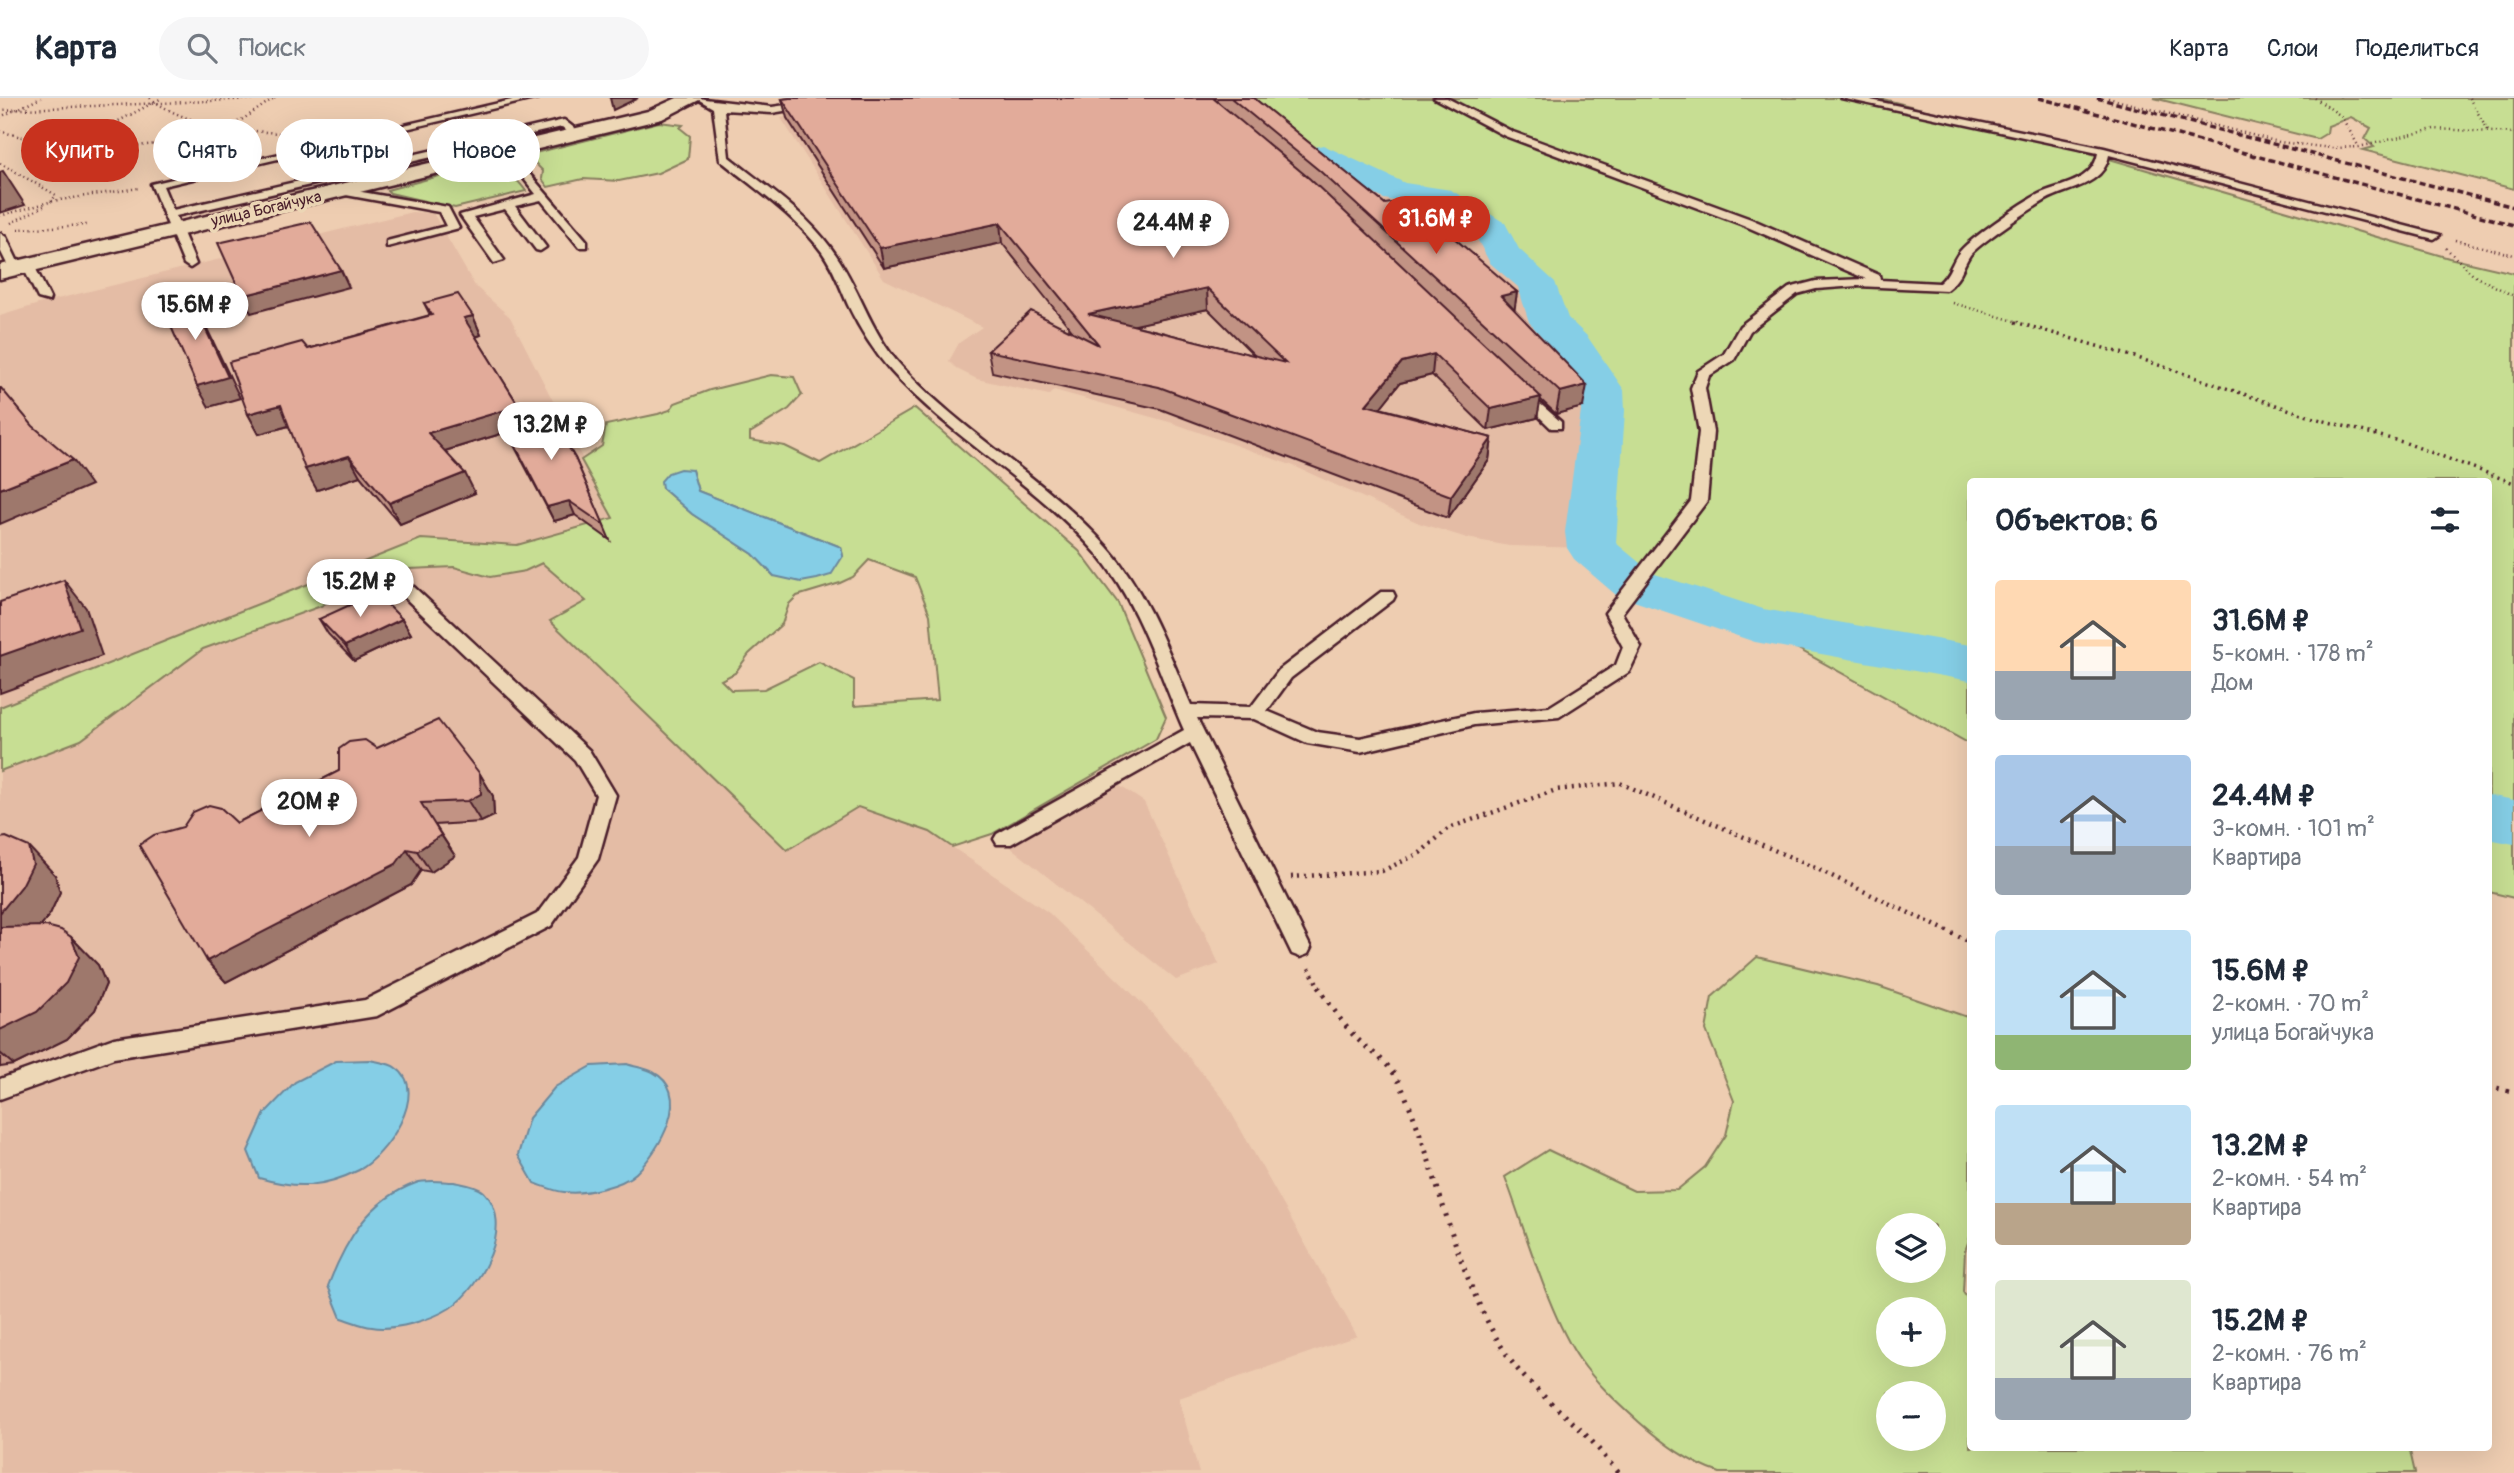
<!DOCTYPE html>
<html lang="ru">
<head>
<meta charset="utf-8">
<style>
  body { margin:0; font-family:Pangolin,sans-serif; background:#f6f6f7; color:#1f2937; height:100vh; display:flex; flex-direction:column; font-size:26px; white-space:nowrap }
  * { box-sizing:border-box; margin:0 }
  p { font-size:23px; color:#747a83 }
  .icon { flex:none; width:38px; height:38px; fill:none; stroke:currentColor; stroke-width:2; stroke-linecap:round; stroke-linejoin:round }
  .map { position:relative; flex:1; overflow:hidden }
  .details { position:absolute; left:1967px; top:380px; width:525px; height:973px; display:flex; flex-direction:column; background:#fff; border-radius:7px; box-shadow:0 7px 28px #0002 }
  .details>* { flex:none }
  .banner { position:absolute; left:21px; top:21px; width:665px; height:63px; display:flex; gap:14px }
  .buttons { position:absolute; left:1876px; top:1115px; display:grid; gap:14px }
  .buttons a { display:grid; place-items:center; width:70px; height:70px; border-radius:50%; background:#fff; box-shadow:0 7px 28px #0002; font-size:35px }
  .price { position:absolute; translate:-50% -60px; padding:0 16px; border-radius:24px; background:#fff; color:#222; font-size:23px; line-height:46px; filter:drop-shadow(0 2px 4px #0008) }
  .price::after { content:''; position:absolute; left:50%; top:42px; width:21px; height:16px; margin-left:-10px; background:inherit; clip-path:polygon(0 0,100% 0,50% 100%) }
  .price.on { background:#c8321e; color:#fff }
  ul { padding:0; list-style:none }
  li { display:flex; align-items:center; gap:21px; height:175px; padding:0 28px }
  li span { display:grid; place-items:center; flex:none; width:196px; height:140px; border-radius:7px; color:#555 }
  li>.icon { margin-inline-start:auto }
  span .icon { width:84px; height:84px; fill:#fffc; stroke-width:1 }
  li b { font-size:30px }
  h2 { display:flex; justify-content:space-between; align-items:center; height:84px; padding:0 28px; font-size:30px }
  .chip { padding:0 24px; border-radius:32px; background:#fff; box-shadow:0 7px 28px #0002; font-size:24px; line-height:63px }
  .chip.on { background:#c8321e; color:#fff }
  header { display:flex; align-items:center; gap:42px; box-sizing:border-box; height:98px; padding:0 35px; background:#fff; border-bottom:2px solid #e0e1e3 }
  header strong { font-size:33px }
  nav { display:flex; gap:38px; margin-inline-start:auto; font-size:24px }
  .search { width:490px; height:63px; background:#f6f6f7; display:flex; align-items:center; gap:18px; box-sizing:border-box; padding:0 24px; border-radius:38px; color:#747a83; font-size:26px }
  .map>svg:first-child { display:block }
</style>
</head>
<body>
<header>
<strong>Карта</strong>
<div class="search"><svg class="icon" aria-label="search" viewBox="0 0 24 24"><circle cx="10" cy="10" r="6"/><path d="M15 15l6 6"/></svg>Поиск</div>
<nav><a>Карта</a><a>Слои</a><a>Поделиться</a></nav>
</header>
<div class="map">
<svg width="2514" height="1375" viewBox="0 0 2514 1375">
  <rect width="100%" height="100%" fill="#eecdb1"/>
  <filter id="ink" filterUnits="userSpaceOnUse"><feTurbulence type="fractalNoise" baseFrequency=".0143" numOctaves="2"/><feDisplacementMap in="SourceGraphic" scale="14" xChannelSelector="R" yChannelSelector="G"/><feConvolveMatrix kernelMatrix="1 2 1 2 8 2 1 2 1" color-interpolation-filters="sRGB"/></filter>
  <g filter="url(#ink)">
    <g fill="#e4bca5">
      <path d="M875,0H1246L1396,94L1438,100L1492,133L1503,157L1536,184L1549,224L1572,247L1602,292L1603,313L1590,434L1592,450L1509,448L1467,440L1419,425L1294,368L1173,325L1054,292L1049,297L977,281L957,271L949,263L959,245L982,229L884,181L781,20Z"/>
      <path d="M412,114L433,115L475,188L510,219L613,420L542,465L587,503L550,523L858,709L930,734L1049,815L1149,912L1223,1000L1357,1238L1179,1300L1199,1375H0V218L45,204Z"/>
      <path d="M1120,688L1144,704L1219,866L1176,882L1009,748Z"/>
    </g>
    <g fill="#c7de93" stroke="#887e5f" stroke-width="2" fill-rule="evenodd">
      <path d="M1246,0H1879L2058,46L2449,160L2514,175V800L2489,794L2488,383H1970V646L1755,527L1634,486L1592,450L1590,434L1603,313L1602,292L1572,247L1549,224L1536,184L1503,157L1491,133L1438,100L1396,94L1323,57Z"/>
      <path d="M2154,0H2514V91L2363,52L2374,49L2365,41L2371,30L2351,19L2328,28L2327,35L2317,41Z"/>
      <path d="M659,24L683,27L680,30L690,38L688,61L658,75L619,83L583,81L548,89L542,81L543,73L530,60L535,55Z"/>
      <path d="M480,67C502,70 513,75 526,93L455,110L390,95L387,92Z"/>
      <path d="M771,277L794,279L802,297L789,311L750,335V342L785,348L820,365L915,310L1079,453L1118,505L1166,619L1156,641L992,736L952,749L930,734L858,709L787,752L550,523L586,503L542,465L525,473L490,479L454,469L409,471L366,479L321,508L203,551L81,642L0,673V609L421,441L517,447L613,420L581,362L602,348L606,327L658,316L670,312L675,305L710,292ZM692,372L698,393L841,449L843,458L774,478L753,456L692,416L662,390ZM869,462L915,479L930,517L938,602L854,608V582L819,564L764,591L731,592L721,582L735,575L749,556L782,526L789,506L797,498L840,485L853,479Z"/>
      <path d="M1757,859L1878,888L1970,920V1139L1965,1153L1963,1194L1970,1204V1349H2409L2415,1375H1720C1689,1365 1663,1345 1639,1324C1618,1305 1596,1285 1580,1262C1549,1218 1525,1131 1505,1079L1548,1052L1634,1093L1677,1092L1705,1069L1726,1037L1734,1003L1706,932L1712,899ZM1888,1127H1934V1172H1888ZM1888,1211H1934V1256H1888ZM1888,1295H1934V1340H1888Z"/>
    </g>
    <g fill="#85cee6" stroke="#6d889b" stroke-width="2">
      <path d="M680,371L692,372L698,393L841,449L843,458L831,477L817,481L801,484L774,478L753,456L692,416L662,390L661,383L668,375Z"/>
      <path d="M370,962C377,964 390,965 396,970C431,994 385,1059 359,1072C323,1090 296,1091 259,1080L248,1053L265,1015L295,984L336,963Z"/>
      <path d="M627,966C635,969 645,970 653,974C694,996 659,1053 636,1075C622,1088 584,1097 564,1094C554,1093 543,1088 534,1085L518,1057L529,1020L555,989L592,968Z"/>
      <path d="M454,1084C463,1086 478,1088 484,1094C516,1126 481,1189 450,1210C431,1222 394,1233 372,1229C362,1228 351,1223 341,1220L328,1188C345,1144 368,1102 416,1085C427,1081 443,1084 454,1084Z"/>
    </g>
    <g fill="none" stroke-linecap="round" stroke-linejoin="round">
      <g fill="#85cee6" fill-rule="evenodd">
        <path d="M1323,47L1405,85L1451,92L1505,125L1519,151L1555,184L1568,220L1587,238L1624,292L1625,313L1616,445L1652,475L1763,511L1970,547V583L1755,544L1616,497L1574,461L1567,450L1565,434L1581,313L1580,292L1556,255L1529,224L1518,189L1490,165L1476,139L1428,109L1384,101L1311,64L1306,57L1311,50Z"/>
        <path d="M2488,697L2514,702V746L2488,741Z"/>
      </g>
      <defs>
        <g id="lane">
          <path d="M520,0H538L163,88L173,112L564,22L582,36L573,38L562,29L176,118L196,166L190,170L184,166L151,86Z"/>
          <path d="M696,0L772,9L834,0H860L772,15L724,12L729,59C764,87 804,113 831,150C859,187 869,233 901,268C963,336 1046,380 1107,449C1147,494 1168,553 1191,607L1251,609L1279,572L1381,494H1393L1395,498L1393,502L1291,580L1267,613L1317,634L1360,640L1474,615L1549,609L1616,567L1623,549L1605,515L1691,403L1699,334L1691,290L1698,273L1724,256L1740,228L1789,190L1816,183L1866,181L1743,127L1505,38L1434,0H1447L1513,34L1751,121L1879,177L1880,182L1939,185C1952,175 1952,160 1963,150C1979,135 2020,106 2039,96C2061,86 2093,84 2098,55L1841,0H1861L2104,50L2440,137L2434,141L2109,57C2104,88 2067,90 2046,102C2032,110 1978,146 1970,157C1961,171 1961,181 1946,192L1857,188L1816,191L1797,196L1750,233L1734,262L1709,278L1705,290L1713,334L1707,403L1622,515L1641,549L1629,574L1559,619L1474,627L1360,654L1307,645L1254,621L1197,620L1311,850L1308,856L1300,859L1292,856L1190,645L1011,746H997L994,741L997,736L1184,632C1158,573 1139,506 1097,456C1037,386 953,342 891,273C874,254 859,230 848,207C840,189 834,171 822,154C795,117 755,91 720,62L713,10Z"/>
          <path d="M507,50L587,143V149H579L541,102L515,108L546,149L540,153L536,152L505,111L473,119L504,162L494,165L460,117L536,96L502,53Z"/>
          <path d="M339,90L448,109L459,130L387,149V143L446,128L439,114L335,95V91Z"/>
          <path d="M0,135L6,139L21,170L19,173L9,170L0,152Z"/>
          <path d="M28,163L34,167L50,200L49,203L38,200L22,167Z"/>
          <path d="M1521,289L1561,324V330H1551L1516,296V290Z"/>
          <path d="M408,488L414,489L589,652L616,697L598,761L551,828L377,918L114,960L0,1001V981L114,940L365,902L537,816L579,759L596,697L575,662L402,497L400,493L402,489Z"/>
        </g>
        <path id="street" d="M677,0H703L662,21L0,181V167L648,13Z"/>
      </defs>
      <use href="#lane" stroke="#4a1f2b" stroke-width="5"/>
      <use href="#street" stroke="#4a1f2b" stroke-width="5"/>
      <g stroke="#4a1f2b" stroke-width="2.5" stroke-dasharray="1 3.5" stroke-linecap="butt">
        <path d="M150,0C191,31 239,31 288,36"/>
        <path d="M2108,0L2279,44L2332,50L2359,49L2434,31L2514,35"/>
        <path d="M2315,0L2341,18L2359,49"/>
        <path d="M2469,0L2488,32"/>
        <path d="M0,12L278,0"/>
        <path d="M0,19L41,0"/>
        <path d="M0,33C61,52 152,54 213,35C236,28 255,13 274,0"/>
        <path d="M79,44L162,0"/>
        <path d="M0,65L56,97L51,104"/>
        <path d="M0,118L53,103L139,90"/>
        <path d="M11,125L44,108"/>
        <path d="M18,131L86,127"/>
        <path d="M2455,142L2514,157"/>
        <path d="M2446,150L2473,177L2514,198"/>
        <path d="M1953,205L2021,225"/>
      </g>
      <path stroke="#4a1f2b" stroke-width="3.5" stroke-dasharray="2 4.5" stroke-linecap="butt" d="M2015,224L2138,260L2314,320L2406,345L2514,385"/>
      <g stroke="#4a1f2b" stroke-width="4.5" stroke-dasharray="2 5" stroke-linecap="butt">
        <path d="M1291,779L1382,773L1420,755L1449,730L1556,692L1620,685L1813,769L1970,844"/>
        <path d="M1309,870L1320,891"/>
      </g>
      <g stroke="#4a1f2b" stroke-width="5" stroke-dasharray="2.5 7" stroke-linecap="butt">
        <path d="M1318,889C1328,903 1338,919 1349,932C1368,955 1388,959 1402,990C1441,1079 1454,1179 1509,1260C1530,1290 1559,1310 1584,1335C1596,1347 1607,1362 1619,1375"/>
        <path d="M2488,988L2514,994"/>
      </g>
      <use href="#lane" fill="#edd7b6" fill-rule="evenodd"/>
      <use href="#street" fill="#edd7b6" fill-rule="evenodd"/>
      <g stroke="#4a1f2b" stroke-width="3.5" stroke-dasharray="6 3.5" stroke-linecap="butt">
        <path d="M2039,0L2514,127"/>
        <path d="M2097,0L2514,109"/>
      </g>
    </g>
    <g fill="#c29384" stroke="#4a1f2b" stroke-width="2" fill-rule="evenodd">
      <path d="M790,0H1254L1385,106L1517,194L1514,212L1583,309L1556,316L1540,301L1537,320L1488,332L1432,277L1400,285L1380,310L1492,340L1489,362L1448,420L1160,311L992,274L988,253L1073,234L1002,145L884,170L787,20L782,1ZM1208,211L1255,258L1133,227Z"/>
      <path d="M424,205L473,218L481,237L476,239L519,308L523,318L575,360L610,442L575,417L554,423L507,334L445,353L475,395L400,426L360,378L317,392L289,328L259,336L248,316L308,251L430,217Z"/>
      <path d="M319,521H402L411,536L354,563L328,536Z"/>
      <path d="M377,650L480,676L493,698L494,718L481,724L435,727L455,758L431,774L421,772L411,787L226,884L207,863L237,725L339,673Z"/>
      <path d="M0,740L55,777L60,794L50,816L40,828L71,839L98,867L106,886L95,912L67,941L14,967L0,969Z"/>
    </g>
    <g fill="#9e786c" stroke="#4a1f2b" stroke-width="2">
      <path d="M610,0H638L613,12Z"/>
      <path d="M3,73L25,107L0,115V74Z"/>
      <path d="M1000,125L1002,145L884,170L880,150Z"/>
      <path d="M341,172L349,189L251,215L242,198Z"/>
      <path d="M1207,190L1208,211L1090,237L1088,216Z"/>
      <path d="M1517,194L1514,215L1501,198Z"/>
      <path d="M191,200L202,220L240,300L209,309L197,288Z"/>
      <path d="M473,218L481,237L472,240L464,220Z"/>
      <path d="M1434,256L1432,277L1400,285L1365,329L1366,307L1402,264Z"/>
      <path d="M1587,287L1583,309L1556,316L1560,294Z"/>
      <path d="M1541,299L1537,320L1488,332L1491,311Z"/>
      <path d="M281,307L292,327L259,336L248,316Z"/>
      <path d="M519,308L527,328L503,324L507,334L438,355L428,335Z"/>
      <path d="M1492,340L1489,362L1448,420L1451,398Z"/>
      <path d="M349,358L360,378L317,392L305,371Z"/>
      <path d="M73,362L91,387L0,426V391Z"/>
      <path d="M465,375L475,395L400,426L389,405Z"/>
      <path d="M569,403L575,417L554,423L547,409Z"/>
      <path d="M64,482L86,510L102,558L0,595V558Z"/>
      <path d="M402,521L411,536L354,563L345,548Z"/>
      <path d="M480,676L493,698L494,718L481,724L468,703Z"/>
      <path d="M441,737L455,758L431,774L417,753Z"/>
      <path d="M29,749L55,777L60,794L50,816L18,856L0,840V815Z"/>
      <path d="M407,751L421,772L411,787L226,884L207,863Z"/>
      <path d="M71,839L98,867L106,886L95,912L67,941L14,967L0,955V932Z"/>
    </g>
    <g fill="#e2ab9a" stroke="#4a1f2b" stroke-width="2" fill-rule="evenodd">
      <path d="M790,0H1213L1310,81L1541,299L1491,311L1434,256L1402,264L1366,307L1492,340L1451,398L1159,289L988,253L1031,213L1099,247L1000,125L880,150L782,1ZM1207,190L1285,265L1088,216Z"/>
      <path d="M1231,0H1254L1385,106L1410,102L1517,194L1501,198L1587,287L1560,294L1321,74Z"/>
      <path d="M311,124L341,172L242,198L218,145Z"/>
      <path d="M458,196L473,218L464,220L519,308L428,335L465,375L389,405L349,358L305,371L281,307L248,316L229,264L302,244L308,251L432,217L424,205Z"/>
      <path d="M191,200L228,279L197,288L162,208Z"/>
      <path d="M0,290H1L33,328L73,362L0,391Z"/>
      <path d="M547,312L575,360L604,427L569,403L547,409L503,324Z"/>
      <path d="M64,482L80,530L0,558V504Z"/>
      <path d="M376,495L402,521L345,548L319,521Z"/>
      <path d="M438,622L480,676L481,696L468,703L421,705L441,737L417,753L407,751L396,766L207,863L139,747L154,737L183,729L193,714L209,707L221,710L237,725L339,673V651L349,644L365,642L377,650Z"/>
      <path d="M6,739L29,749L33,766L22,788L0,815V740Z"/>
      <path d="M46,828L61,832L71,839L79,859L66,885L37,914L0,932V829Z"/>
    </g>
  </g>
  <g text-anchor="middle" stroke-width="7" stroke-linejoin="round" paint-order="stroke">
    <g font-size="16" fill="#4a1f2b" stroke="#edd7b6">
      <text transform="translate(266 110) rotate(-13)" y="6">улица Богайчука</text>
    </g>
  </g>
</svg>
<div class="buttons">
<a><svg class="icon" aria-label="layers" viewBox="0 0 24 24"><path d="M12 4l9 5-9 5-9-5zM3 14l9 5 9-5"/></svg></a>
<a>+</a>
<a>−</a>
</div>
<b class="price on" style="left:1436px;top:158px">31.6M ₽</b>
<b class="price" style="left:1173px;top:162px">24.4M ₽</b>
<b class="price" style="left:195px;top:244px">15.6M ₽</b>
<b class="price" style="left:551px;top:364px">13.2M ₽</b>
<b class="price" style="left:360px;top:521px">15.2M ₽</b>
<b class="price" style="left:309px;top:741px">20M ₽</b>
<div class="banner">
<a class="chip on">Купить</a>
<a class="chip">Снять</a>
<a class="chip">Фильтры</a>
<a class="chip">Новое</a>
</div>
<section class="details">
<h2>Объектов: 6<svg class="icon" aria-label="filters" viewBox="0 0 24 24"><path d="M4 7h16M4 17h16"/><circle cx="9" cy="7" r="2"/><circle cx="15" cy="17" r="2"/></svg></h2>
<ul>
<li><span style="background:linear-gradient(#ffd9b3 65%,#9aa5b1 0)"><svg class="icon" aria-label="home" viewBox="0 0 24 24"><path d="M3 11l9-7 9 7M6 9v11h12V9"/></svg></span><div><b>31.6M ₽</b><p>5-комн. · 178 m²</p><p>Дом</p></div></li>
<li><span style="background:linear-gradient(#a9c7e8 65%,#9aa5b1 0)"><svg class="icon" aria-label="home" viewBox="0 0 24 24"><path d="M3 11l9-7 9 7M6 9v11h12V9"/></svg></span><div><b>24.4M ₽</b><p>3-комн. · 101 m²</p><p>Квартира</p></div></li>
<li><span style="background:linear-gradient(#bfe0f5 75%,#8fb573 0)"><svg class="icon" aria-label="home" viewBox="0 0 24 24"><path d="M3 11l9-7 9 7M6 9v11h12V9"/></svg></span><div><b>15.6M ₽</b><p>2-комн. · 70 m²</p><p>улица Богайчука</p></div></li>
<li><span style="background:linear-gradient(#bfe0f5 70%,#b9a48a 0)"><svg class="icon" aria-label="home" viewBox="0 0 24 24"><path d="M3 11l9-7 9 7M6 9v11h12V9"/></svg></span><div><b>13.2M ₽</b><p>2-комн. · 54 m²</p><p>Квартира</p></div></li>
<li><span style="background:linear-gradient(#dfe7d0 70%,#9aa5b1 0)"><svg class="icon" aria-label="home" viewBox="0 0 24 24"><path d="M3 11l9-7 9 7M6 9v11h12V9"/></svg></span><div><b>15.2M ₽</b><p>2-комн. · 76 m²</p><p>Квартира</p></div></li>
</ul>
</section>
</div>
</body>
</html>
